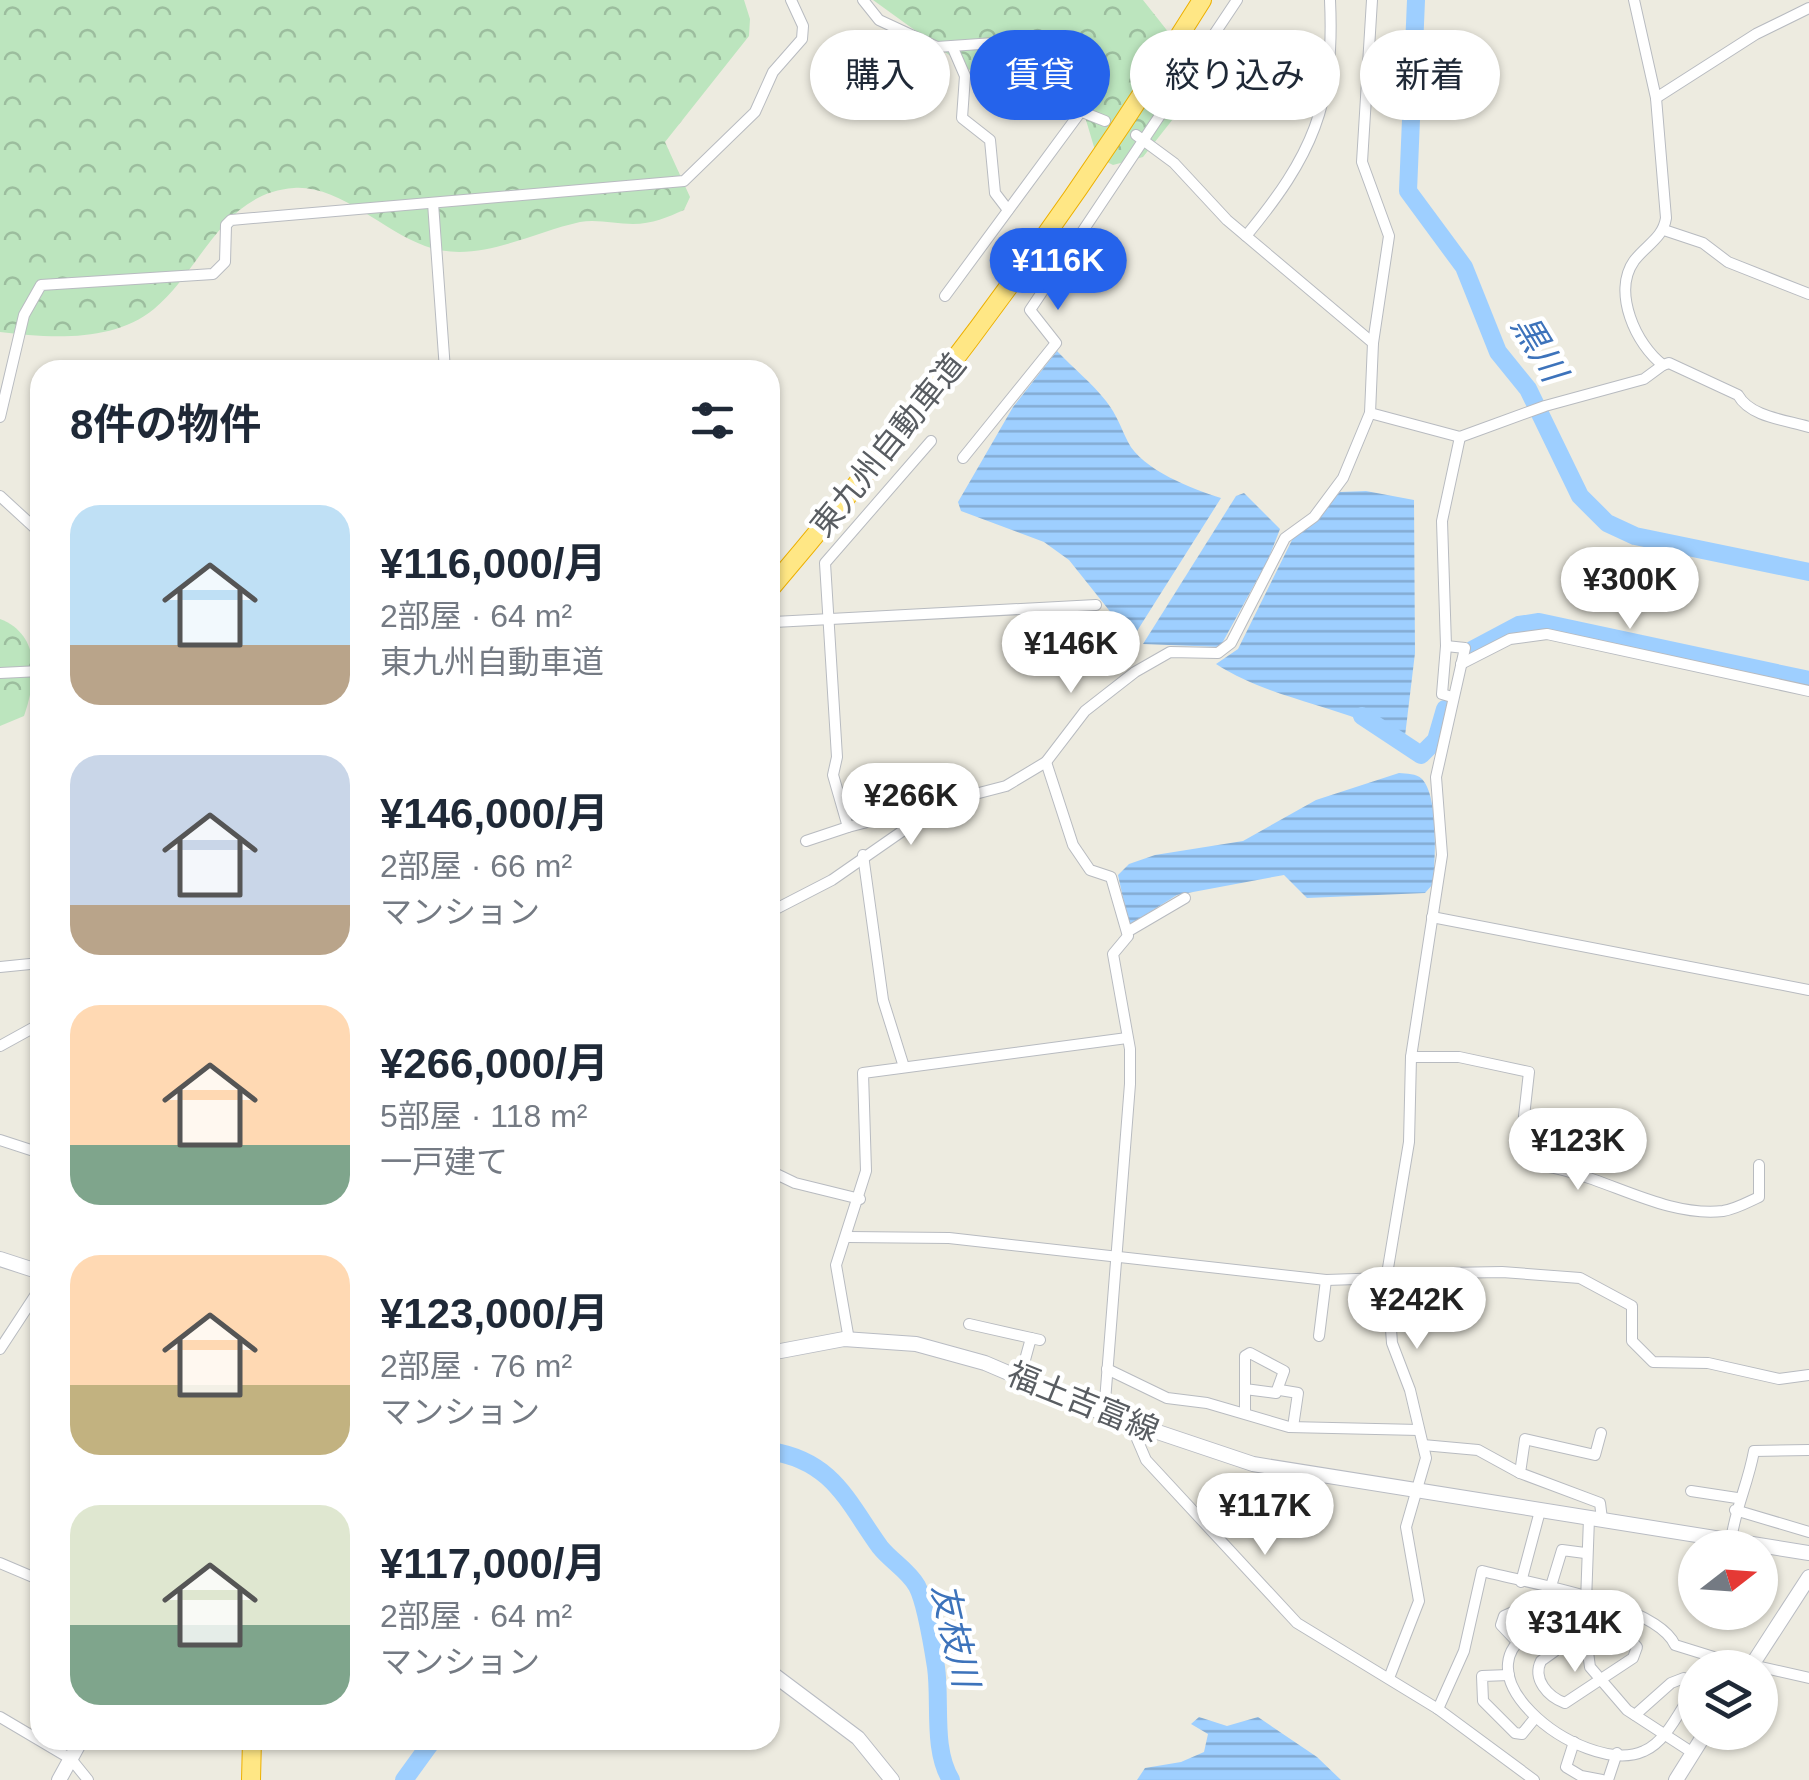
<!DOCTYPE html>
<html lang="ja">
<head>
<meta charset="utf-8">
<style>
  body { margin:0; font-family:Helvetica,"Noto Sans JP",sans-serif; background:#f6f6f7; color:#1f2937; height:100vh; display:flex; flex-direction:column; font-size:38px; white-space:nowrap }
  * { box-sizing:border-box; margin:0 }
  p { font-size:32px; color:#747a83 }
  .icon { flex:none; width:55px; height:55px; fill:none; stroke:currentColor; stroke-width:2; stroke-linecap:round; stroke-linejoin:round }
  .map { position:relative; flex:1; overflow:hidden }
  .panel { position:absolute; left:30px; top:360px; width:750px; height:1390px; display:flex; flex-direction:column; background:#fff; border-radius:30px; box-shadow:0 2px 8px #0004 }
  .panel>* { flex:none }
  .guide { position:absolute; left:810px; top:30px; width:848px; height:90px; display:flex; gap:20px }
  .needle { width:65px; rotate:73deg }
  .tools { position:absolute; left:1678px; top:1530px; display:grid; gap:20px }
  .tools a { display:grid; place-items:center; width:100px; height:100px; border-radius:50%; background:#fff; box-shadow:0 2px 8px #0004; font-size:50px }
  .price { position:absolute; translate:-50% -85px; padding:0 22px; border-radius:35px; background:#fff; color:#222; font-size:32px; line-height:65px; filter:drop-shadow(0 2px 5px #0008) }
  .price::after { content:''; position:absolute; left:50%; top:60px; width:30px; height:22px; margin-left:-15px; background:inherit; clip-path:polygon(0 0,100% 0,50% 100%) }
  .price.selected { background:#2563eb; color:#fff }
  ul { padding:0; list-style:none }
  li { display:flex; align-items:center; gap:30px; height:250px; padding:0 40px }
  li span { display:grid; place-items:center; flex:none; width:280px; height:200px; border-radius:30px; color:#555 }
  li>.icon { margin-inline-start:auto }
  span .icon { width:120px; height:120px; fill:#fffc; stroke-width:1 }
  li b { font-size:42px }
  h2 { display:flex; justify-content:space-between; align-items:center; height:120px; padding:0 40px; font-size:42px }
  .chip { padding:0 35px; border-radius:45px; background:#fff; box-shadow:0 2px 8px #0004; font-size:35px; line-height:90px }
  .chip.selected { background:#2563eb; color:#fff }
  .map>svg:first-child { display:block }
</style>
</head>
<body>
<div class="map">
<svg width="1809" height="1780" viewBox="0 0 1809 1780">
  <defs>
    <pattern id="forest-crowns" width="20" height="18" patternUnits="userSpaceOnUse" patternTransform="scale(2.5)"><rect width="20" height="18" fill="#bce5be"/><path d="M2 6a3 3 0 1 1 6 0M12 15a3 3 0 1 1 6 0" fill="none" stroke="#9cbd9e"/></pattern>
    <pattern id="water-rules" width="6" height="5" patternUnits="userSpaceOnUse" patternTransform="scale(2.5)"><rect width="6" height="5" fill="#9ecfff"/><path d="M0 2.5h6" fill="none" stroke="#84abd2"/></pattern>
  </defs>
  <rect width="100%" height="100%" fill="#edebe0"/>
  <g fill="url(#forest-crowns)">
    <path d="M0,0H744L750,19L749,36L665,142L690,197L684,210C668,217 652,224 633,224C616,224 597,219 580,222C530,233 476,265 425,246C383,231 339,185 294,188C222,193 202,269 154,309C113,343 48,338 0,332Z"/>
    <path d="M873,0H1143L1177,43L1190,81L1188,100L1143,157L1113,165L1097,157L1083,110L1068,93L1050,84L981,78Z"/>
    <path d="M0,619C42,635 36,681 24,716L0,726Z"/>
  </g>
  <g fill="url(#water-rules)">
    <path d="M1057,351C1073,368 1092,383 1106,401C1117,415 1121,428 1128,442C1142,470 1193,489 1221,498L1132,639L1069,560L1044,542L961,511L958,502L1013,407Z"/>
    <path d="M1366,491L1414,500L1415,653L1405,736L1367,713L1361,720C1311,701 1261,693 1216,664L1238,649L1294,536L1315,521L1340,492Z"/>
    <path d="M1244,493L1280,529L1268,560L1220,647L1143,644L1236,496Z"/>
    <path d="M1399,773C1407,774 1416,773 1422,779C1439,797 1435,860 1433,884L1425,893L1307,898L1284,875L1177,895L1129,925L1118,875L1129,864L1155,855L1243,841L1316,800Z"/>
    <path d="M1199,1717L1227,1726L1258,1717L1317,1757L1341,1780H1137L1145,1768L1181,1762L1204,1752L1208,1734L1191,1724Z"/>
  </g>
  <g fill="none" stroke-linecap="round" stroke-linejoin="round">
    <g stroke="#9ecfff" stroke-width="18">
      <path d="M1416,0L1408,191L1464,267L1498,352L1528,389L1580,496L1607,523L1635,536L1809,572"/>
      <path d="M1472,650L1519,625L1539,622L1809,680"/>
      <path d="M1362,716L1421,755L1436,740L1445,709"/>
      <path d="M770,1451C833,1461 847,1501 880,1547C891,1561 908,1570 917,1586C925,1601 933,1648 936,1667C941,1702 932,1749 951,1780"/>
      <path d="M404,1780L433,1740"/>
    </g>
    <defs>
      <g id="street">
        <path d="M863,0L879,20L937,47L994,43L1042,96L1105,121"/>
        <path d="M1634,0L1656,98L1666,218C1663,238 1646,245 1634,261C1612,292 1636,345 1663,365L1669,363L1738,395C1750,417 1786,420 1809,427"/>
        <path d="M952,46L965,76L962,118L990,140L995,193L1008,210"/>
        <path d="M1656,98L1756,34L1809,8"/>
        <path d="M1136,135L1174,163L1227,220L1373,343"/>
        <path d="M433,203L445,370"/>
        <path d="M1664,230L1703,243L1728,262L1809,294"/>
        <path d="M1246,236C1312,156 1335,105 1330,0"/>
        <path d="M945,296L1082,110"/>
        <path d="M1370,413L1460,437L1545,406L1644,379L1663,365"/>
        <path d="M0,417L24,315L41,285L213,274L225,262L226,225L231,220L684,181L755,112L773,72L802,39L803,26L791,0"/>
        <path d="M931,441L825,563L837,757L833,775L848,827L1006,786L1046,762L1085,711L1135,672L1170,652L1218,653L1231,643L1285,538L1314,517L1343,478L1370,413L1373,343L1389,236L1362,162L1372,0"/>
        <path d="M963,458L1056,343L1030,310L1237,0"/>
        <path d="M0,496L36,529L40,576"/>
        <path d="M770,627L774,622L1096,605"/>
        <path d="M1461,664L1510,639L1547,634L1809,691"/>
        <path d="M0,673L40,671"/>
        <path d="M1452,697L1442,694L1446,646L1442,521L1460,437"/>
        <path d="M1046,762L1073,845L1090,870L1111,877L1128,936L1113,954L1130,1049V1084L1104,1414"/>
        <path d="M806,841L848,827"/>
        <path d="M863,855L883,1000L904,1067"/>
        <path d="M770,912L832,880L937,807"/>
        <path d="M1432,917L1809,990"/>
        <path d="M1127,932L1185,898"/>
        <path d="M0,967L40,963"/>
        <path d="M0,1046L40,1024"/>
        <path d="M1411,1057H1459L1529,1072L1522,1134L1536,1165C1598,1171 1660,1218 1723,1211C1736,1209 1748,1202 1759,1197V1165"/>
        <path d="M0,1140L40,1153"/>
        <path d="M770,1171L795,1183L860,1199"/>
        <path d="M848,1237L949,1238L1326,1280L1387,1278"/>
        <path d="M1387,1274L1502,1272L1580,1278L1632,1306V1341L1653,1362L1708,1363L1779,1379L1809,1375"/>
        <path d="M969,1324L1031,1338"/>
        <path d="M1319,1336L1326,1280"/>
        <path d="M849,1340L836,1265L866,1171L863,1073L1127,1038"/>
        <path d="M0,1349L40,1288"/>
        <path d="M1107,1369L1167,1398L1207,1403L1289,1427L1419,1430"/>
        <path d="M1020,1378L1031,1338L1040,1340"/>
        <path d="M1280,1390L1298,1393L1293,1427"/>
        <path d="M1245,1413V1356L1250,1353L1284,1371L1276,1393L1245,1389"/>
        <path d="M1139,1425L1137,1439L1146,1460L1297,1623L1438,1709L1534,1780"/>
        <path d="M1601,1433L1595,1455L1525,1439L1520,1473L1600,1503L1602,1519"/>
        <path d="M1423,1445L1478,1450L1520,1473"/>
        <path d="M1691,1491L1737,1498"/>
        <path d="M1735,1510L1809,1532"/>
        <path d="M1589,1518L1585,1630L1590,1667L1627,1710L1693,1753"/>
        <path d="M1731,1540C1736,1506 1748,1484 1754,1451L1809,1450"/>
        <path d="M0,1563L40,1580"/>
        <path d="M1521,1582L1540,1511"/>
        <path d="M1551,1623C1435,1662 1583,1779 1644,1751C1666,1742 1680,1710 1693,1691L1692,1682L1684,1678L1671,1683L1635,1715"/>
        <path d="M1551,1623C1575,1621 1621,1627 1637,1647L1633,1658L1565,1703C1548,1697 1532,1679 1541,1661L1555,1651Z"/>
        <path d="M1518,1643L1501,1625L1504,1616L1548,1596L1562,1550L1585,1553"/>
        <path d="M1752,1665L1809,1678"/>
        <path d="M1509,1675L1482,1676L1483,1701L1515,1733L1522,1734L1535,1718"/>
        <path d="M1389,1678L1419,1601L1406,1527L1426,1458L1410,1390L1392,1343L1387,1274L1409,1142L1411,1057L1442,855L1436,777L1465,648L1446,646"/>
        <path d="M1438,1709L1464,1651L1482,1571C1527,1583 1656,1603 1675,1645L1749,1668"/>
        <path d="M0,1717L71,1759L88,1780"/>
        <path d="M1574,1742L1566,1767L1581,1776L1602,1780"/>
        <path d="M1608,1780L1617,1753"/>
      </g>
      <g id="secondary">
        <path d="M0,1259L40,1272"/>
        <path d="M770,1353L844,1339L916,1344L985,1363L1104,1414L1253,1464L1809,1553"/>
        <path d="M1750,1668L1809,1577"/>
        <path d="M770,1672L858,1738L892,1780"/>
        <path d="M59,1780L81,1740"/>
        <path d="M1676,1780L1706,1732"/>
      </g>
      <g id="highway">
        <path d="M770,589C929,402 1073,208 1202,0"/>
        <path d="M251,1780L252,1740"/>
      </g>
    </defs>
    <use href="#street" stroke="#b8bbc0" stroke-width="12"/>
    <use href="#secondary" stroke="#b9bcc3" stroke-width="16"/>
    <use href="#highway" stroke="#edb000" stroke-width="20"/>
    <use href="#street" stroke="#fff" stroke-width="10"/>
    <use href="#secondary" stroke="#fff" stroke-width="14"/>
    <use href="#highway" stroke="#ffe785" stroke-width="18"/>
  </g>
  <g text-anchor="middle" stroke-width="9" stroke-linejoin="round" paint-order="stroke">
    <g font-size="32" fill="#595d62" stroke="#fff">
      <text transform="translate(888 445) rotate(-51)" y="11">東九州自動車道</text>
      <text transform="translate(1083 1402) rotate(22)" y="11">福土吉富線</text>
    </g>
    <g font-size="35" font-style="italic" fill="#3d73bb" stroke="#fff">
      <text transform="translate(1539 348) rotate(59)" y="12">黒川</text>
      <text transform="translate(955 1635) rotate(77)" y="12">友枝川</text>
    </g>
  </g>
</svg>
<div class="tools">
<a><svg class="needle" viewBox="-14 -14 28 28"><path d="M0-13l5 13h-10z" fill="#e53935"/><path d="M0 13l5-13h-10z" fill="#747a83"/></svg></a>
<a><svg class="icon" aria-label="layers" viewBox="0 0 24 24"><path d="M12 4l9 5-9 5-9-5zM3 14l9 5 9-5"/></svg></a>
</div>
<b class="price selected" style="left:1058px;top:313px">¥116K</b>
<b class="price" style="left:1630px;top:632px">¥300K</b>
<b class="price" style="left:1071px;top:696px">¥146K</b>
<b class="price" style="left:911px;top:848px">¥266K</b>
<b class="price" style="left:1578px;top:1193px">¥123K</b>
<b class="price" style="left:1417px;top:1352px">¥242K</b>
<b class="price" style="left:1265px;top:1558px">¥117K</b>
<b class="price" style="left:1575px;top:1675px">¥314K</b>
<div class="guide">
<a class="chip">購入</a>
<a class="chip selected">賃貸</a>
<a class="chip">絞り込み</a>
<a class="chip">新着</a>
</div>
<section class="panel">
<h2>8件の物件<svg class="icon" aria-label="filters" viewBox="0 0 24 24"><path d="M4 7h16M4 17h16"/><circle cx="9" cy="7" r="2"/><circle cx="15" cy="17" r="2"/></svg></h2>
<ul>
<li><span style="background:linear-gradient(#bfe0f5 70%,#b9a48a 0)"><svg class="icon" aria-label="home" viewBox="0 0 24 24"><path d="M3 11l9-7 9 7M6 9v11h12V9"/></svg></span><div><b>¥116,000/月</b><p>2部屋 · 64 m²</p><p>東九州自動車道</p></div></li>
<li><span style="background:linear-gradient(#c9d6e8 75%,#b9a48a 0)"><svg class="icon" aria-label="home" viewBox="0 0 24 24"><path d="M3 11l9-7 9 7M6 9v11h12V9"/></svg></span><div><b>¥146,000/月</b><p>2部屋 · 66 m²</p><p>マンション</p></div></li>
<li><span style="background:linear-gradient(#ffd9b3 70%,#7fa58c 0)"><svg class="icon" aria-label="home" viewBox="0 0 24 24"><path d="M3 11l9-7 9 7M6 9v11h12V9"/></svg></span><div><b>¥266,000/月</b><p>5部屋 · 118 m²</p><p>一戸建て</p></div></li>
<li><span style="background:linear-gradient(#ffd9b3 65%,#c2b280 0)"><svg class="icon" aria-label="home" viewBox="0 0 24 24"><path d="M3 11l9-7 9 7M6 9v11h12V9"/></svg></span><div><b>¥123,000/月</b><p>2部屋 · 76 m²</p><p>マンション</p></div></li>
<li><span style="background:linear-gradient(#dfe7d0 60%,#7fa58c 0)"><svg class="icon" aria-label="home" viewBox="0 0 24 24"><path d="M3 11l9-7 9 7M6 9v11h12V9"/></svg></span><div><b>¥117,000/月</b><p>2部屋 · 64 m²</p><p>マンション</p></div></li>
</ul>
</section>
</div>
</body>
</html>
